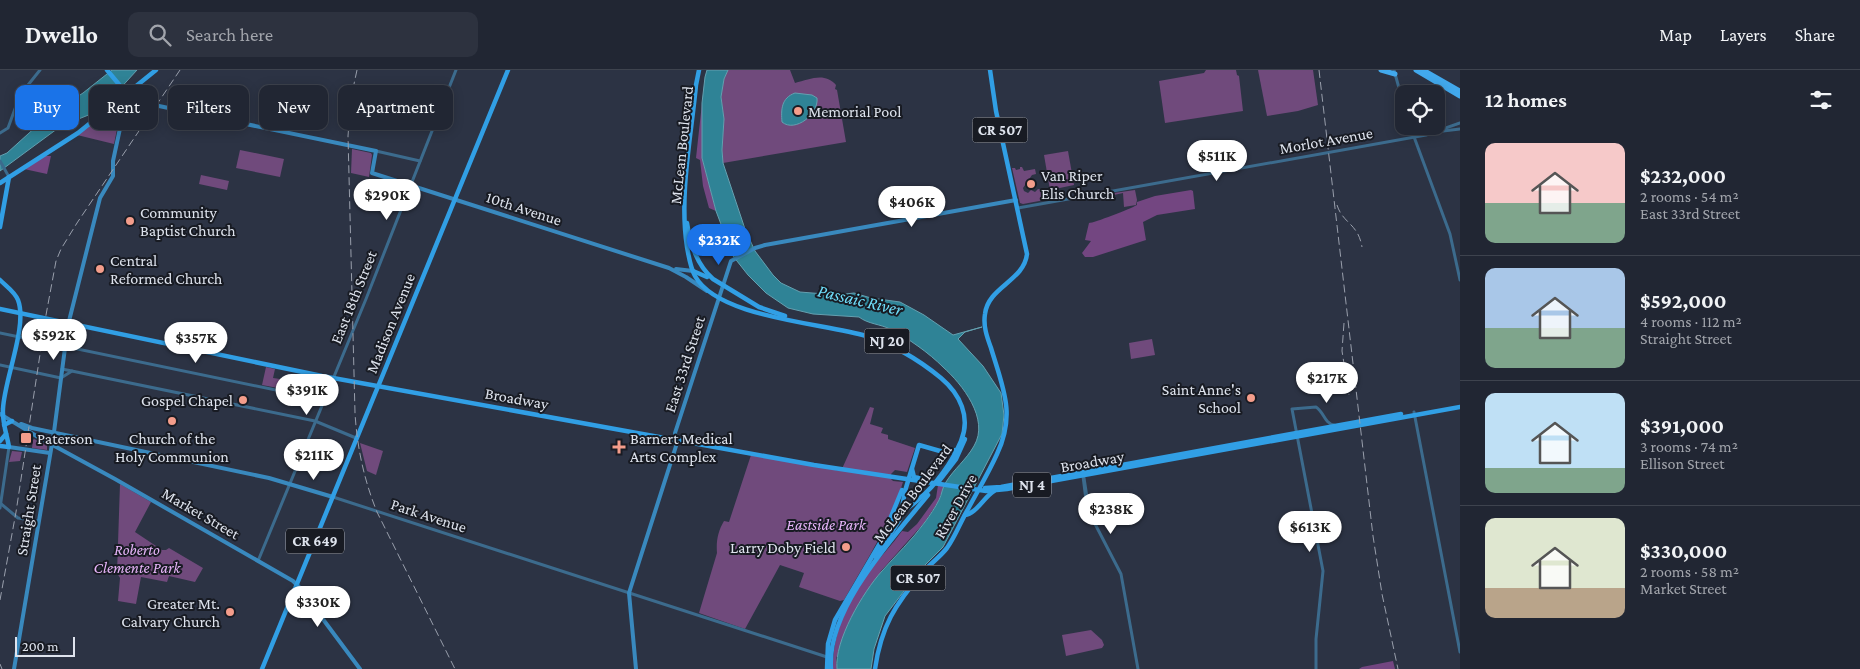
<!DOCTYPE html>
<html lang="en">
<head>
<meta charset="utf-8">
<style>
  body { margin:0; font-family:"Crimson Pro",serif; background:#2d323f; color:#f1f3f6; height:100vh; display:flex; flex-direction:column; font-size:19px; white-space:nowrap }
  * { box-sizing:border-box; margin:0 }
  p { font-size:16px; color:#a2a5ac }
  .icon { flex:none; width:28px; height:28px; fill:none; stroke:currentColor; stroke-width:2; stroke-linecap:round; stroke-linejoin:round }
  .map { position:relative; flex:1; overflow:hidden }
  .panel { display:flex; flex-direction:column; background:#212633; width:400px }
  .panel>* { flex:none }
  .banner { position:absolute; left:15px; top:15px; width:475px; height:45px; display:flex; gap:10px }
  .fabs { position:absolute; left:1395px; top:15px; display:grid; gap:10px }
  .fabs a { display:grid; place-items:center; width:50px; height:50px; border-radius:10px; background:#212633; box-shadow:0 2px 12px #0003,0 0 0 1px #3e434e; font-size:25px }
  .scale { position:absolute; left:15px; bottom:12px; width:60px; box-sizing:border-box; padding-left:5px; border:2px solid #dee3ed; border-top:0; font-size:14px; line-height:18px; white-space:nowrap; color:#dee3ed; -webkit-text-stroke:4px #181b23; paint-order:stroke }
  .price { position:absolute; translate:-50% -42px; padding:0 11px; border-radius:18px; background:#fff; color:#222; font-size:16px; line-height:32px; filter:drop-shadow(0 1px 2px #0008) }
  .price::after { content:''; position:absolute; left:50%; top:30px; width:15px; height:11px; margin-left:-8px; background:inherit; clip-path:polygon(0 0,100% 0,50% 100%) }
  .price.current { background:#1a73e8; color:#fff }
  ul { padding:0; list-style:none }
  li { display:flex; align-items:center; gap:15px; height:125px; padding:0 25px }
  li+li { border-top:1px solid #3e434e }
  li span { display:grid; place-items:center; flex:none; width:140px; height:100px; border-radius:10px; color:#555 }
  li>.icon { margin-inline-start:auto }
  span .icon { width:60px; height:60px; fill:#fffc; stroke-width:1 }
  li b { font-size:21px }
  h2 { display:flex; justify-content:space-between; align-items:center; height:60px; padding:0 25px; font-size:21px }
  .tag { padding:0 18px; border-radius:10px; background:#212633; box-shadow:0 2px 12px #0003,0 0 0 1px #3e434e; font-size:18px; line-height:45px }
  .tag.current { background:#1a73e8; color:#fff }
  header { display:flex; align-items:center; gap:30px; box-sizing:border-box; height:70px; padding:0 25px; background:#212633; border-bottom:1px solid #3e434e }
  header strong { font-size:24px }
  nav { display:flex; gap:28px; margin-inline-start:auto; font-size:18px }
  .search { width:350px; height:45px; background:#2d323f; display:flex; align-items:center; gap:12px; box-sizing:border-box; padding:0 18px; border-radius:10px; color:#a2a5ac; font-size:19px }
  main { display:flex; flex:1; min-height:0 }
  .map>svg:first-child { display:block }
</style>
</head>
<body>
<header>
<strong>Dwello</strong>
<div class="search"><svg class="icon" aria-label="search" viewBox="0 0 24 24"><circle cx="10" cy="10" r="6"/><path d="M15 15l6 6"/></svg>Search here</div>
<nav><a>Map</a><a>Layers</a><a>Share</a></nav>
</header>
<main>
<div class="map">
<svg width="1460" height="599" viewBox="0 0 1460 599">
  <rect width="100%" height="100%" fill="#2c3344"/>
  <g fill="#704a7c">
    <path d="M728,0H790L795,13C810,9 825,2 836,15L835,19L837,20L846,72L723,93L722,80L724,49L721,27L724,9Z"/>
    <path d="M1206,0H1236L1237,5L1239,6L1243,41L1165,53L1159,11L1204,3Z"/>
    <path d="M1258,0H1313L1318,35L1298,41L1267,46Z"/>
    <path d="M97,50L118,54L114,74L77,65Z"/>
    <path d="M352,79L371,83L372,85L369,107L351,103Z"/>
    <path d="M240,80L284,89L280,107L236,98Z"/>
    <path d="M1068,81L1074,115L1050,120L1044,85Z"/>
    <path d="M1020,97H1022L1024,101L1035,99L1036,104L1032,105L1023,118L1024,121L1028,123L1031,120L1035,122L1038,119L1049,121L1050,129L1023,134L1020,133L1012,98H1015L1016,100L1020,99Z"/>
    <path d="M201,105L229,111L227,120L199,114Z"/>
    <path d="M1135,120L1137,130L1136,135L1124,137L1123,123L1114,125V123Z"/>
    <path d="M928,128L931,142L922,144L919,130Z"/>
    <path d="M201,258L222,263L218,281L196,276Z"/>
    <path d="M1152,269L1155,285L1131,289L1129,273Z"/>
    <path d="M266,297L275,299L273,308L280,309L278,318L262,315Z"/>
    <path d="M870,337L874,338L870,354L883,358L881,363L888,365V369L915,378L907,402L895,400L891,404V409L893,411L903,412C890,455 866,491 844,530L840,531L799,517L804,503L780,495L745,559L699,543L717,483C716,471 718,461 724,451L729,452L751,385L841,401Z"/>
    <path d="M34,369L47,375V380L32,378L33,370Z"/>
    <path d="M360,373L383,381L376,405L367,401Z"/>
    <path d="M12,381L22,382L20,391L9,392Z"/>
    <path d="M120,414L151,432L135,462L162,480H166L169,478L203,498L195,512L169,506L167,512L141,507L136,534L118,531L120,508L117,503Z"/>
    <path d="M1091,560L1102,570L1104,575L1102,578L1066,586L1062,565Z"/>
  </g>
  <g fill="#734681">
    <path d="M702,33V88L716,141L709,138L703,116L700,90L696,88Z"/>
    <path d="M45,86H51L47,104L24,99Z"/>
    <path d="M1191,120L1193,121L1195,139L1157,145L1143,152L1146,170L1093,187H1085L1082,183L1091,171L1085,170L1089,153C1094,153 1130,139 1137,135V132L1155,126Z"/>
    <path d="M938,415L944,416L938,432L924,453L881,501L836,588L837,599H833C832,563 849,528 870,500C880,487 892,475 902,461L908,462L917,454L936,428Z"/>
    <path d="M1393,591L1395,599H1359L1362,597Z"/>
  </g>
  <g fill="#2f8396" stroke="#64a0b0">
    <path d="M112,0H137L116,23L91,44L61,56L0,101V86L7,83L49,45L83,23Z"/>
    <path d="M707,0H728L724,9L721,27L724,49L722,80L723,93L745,159L755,181L773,205L781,213L800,222L837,225L854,223L871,228L900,232L924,245L953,265L982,257L965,262L958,269L983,296L1001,323L1004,345L1002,364L943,477L920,500L885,546L874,579L871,599H837C834,571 863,522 882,501C896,485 912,470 925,452C930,445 935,438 939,430C942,424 942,418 946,412C954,399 966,390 974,376C990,349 962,314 943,297C929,283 908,268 890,259C880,254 868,254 859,247L813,244L788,238L766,223L748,205L733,186L716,141L702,88V33L705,7Z"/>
    <path d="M795,23L812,25L817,28C819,44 795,63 782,52C781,40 781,28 795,23Z"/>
  </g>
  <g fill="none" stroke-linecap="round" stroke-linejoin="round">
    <g stroke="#3c6b8d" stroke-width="3">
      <path d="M1394,0L1404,36"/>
      <path d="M1410,56L1450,164L1460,210"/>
      <path d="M1443,61L1460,59"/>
      <path d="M0,63L8,58L20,25L40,0"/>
      <path d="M376,81L420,91"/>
      <path d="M0,91L9,107"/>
      <path d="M1018,138L1426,65L1460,53"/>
      <path d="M0,263L324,330"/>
      <path d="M0,295L61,308L72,301"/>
      <path d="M62,299L315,351L356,368"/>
      <path d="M1414,342L1460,582"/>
      <path d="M1082,405L1084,408L1088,434"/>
      <path d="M1083,406L1086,430L1093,450L1121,504L1138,599"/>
      <path d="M333,427L827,587"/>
      <path d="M0,433L18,448L38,451"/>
      <path d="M0,438L9,377"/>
      <path d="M258,491L366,229L456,0"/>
      <path d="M1316,599V569L1323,501L1292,339L1316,337C1324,342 1324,353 1334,355"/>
    </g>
    <g stroke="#3989be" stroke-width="4">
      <path d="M127,24L130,30L376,81L372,103L669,198L686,207L707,221"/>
      <path d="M676,199L693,201"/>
      <path d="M0,344L38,367L115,409L293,511L299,517L360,599"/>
      <path d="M21,354L32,358L269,408L333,427"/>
      <path d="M9,377L50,383"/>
      <path d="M14,599L54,362L68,255L100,128L113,106V91L127,26"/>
      <path d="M636,599L629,523L677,373L675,363L731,191L755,178L765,175L1016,130"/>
    </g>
    <g stroke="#319fe5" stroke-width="4.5">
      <path d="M107,0L127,24"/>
      <path d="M699,0L696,15C691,68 679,125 687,177C689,187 690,197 695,206C718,248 823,253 866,266C894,275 918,289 941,308C960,324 971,347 961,371C952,392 936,415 919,429C911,437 900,442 893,451L835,550L828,574L827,599"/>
      <path d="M0,113L78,63L156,0"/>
      <path d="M687,153C690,174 697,195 713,209L759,237L785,246"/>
      <path d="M0,157L9,107"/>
      <path d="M693,201L707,207"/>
      <path d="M0,210C6,216 15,222 18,230C28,256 4,310 3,339C2,352 7,365 9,377L0,376"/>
      <path d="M0,239L322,306L814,395L986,421L1007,419L1460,337"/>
      <path d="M4,355L12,351"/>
      <path d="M0,371L6,364"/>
      <path d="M912,399L914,407L923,409"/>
      <path d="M939,411L956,389L965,369"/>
      <path d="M985,418L1001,417L1401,344"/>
      <path d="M965,445C976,444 984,427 994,421"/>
      <path d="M888,454L902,420"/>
      <path d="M876,487L900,449L905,421L919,375L947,383L955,380"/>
      <path d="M262,599L508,0"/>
      <path d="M831,599C826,540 892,469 928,425"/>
      <path d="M875,599C881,557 895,534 923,502C930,494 940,487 947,478C955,467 960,453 967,441C977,422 988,404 997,384C1016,344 1003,318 991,278C987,267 983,256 985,244C988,217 1024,211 1027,184L996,41L990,0"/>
    </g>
    <g stroke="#42a9ed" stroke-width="5">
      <path d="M1381,0L1395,4"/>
      <path d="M1416,0L1460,26"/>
      <path d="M1423,0L1460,21"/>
    </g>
    <g stroke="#999fac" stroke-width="1" stroke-dasharray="8 4" stroke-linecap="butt">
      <path d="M357,0L351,28L348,66L355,343C357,377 364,410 377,442L455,599"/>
      <path d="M1319,0L1373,466L1382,524L1398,599"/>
      <path d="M1337,135C1343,154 1358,153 1362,177"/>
      <path d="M1344,253L1342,281L1349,325"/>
      <path d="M0,530L16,442L46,245L56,191L61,179L77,153L180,0"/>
      <path d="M0,594L2,599"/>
    </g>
  </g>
  <g fill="#f49d8b" stroke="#181b23" stroke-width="2">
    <circle cx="798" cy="41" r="5"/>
    <circle cx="1031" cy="114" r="5"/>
    <circle cx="130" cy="151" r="5"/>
    <circle cx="100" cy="199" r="5"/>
    <circle cx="1251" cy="328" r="5"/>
    <circle cx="243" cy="330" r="5"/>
    <circle cx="172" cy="351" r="5"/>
    <rect x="20" y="362" width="12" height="12" rx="2.5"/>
    <path d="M616.5 369.5h5v5h5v5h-5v5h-5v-5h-5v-5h5z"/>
    <circle cx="846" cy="477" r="5"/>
    <circle cx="230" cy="542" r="5"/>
  </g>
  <g text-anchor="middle" stroke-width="4" stroke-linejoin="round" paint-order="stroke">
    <g fill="#181b23" stroke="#a3a7b0" stroke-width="1">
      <rect x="972.5" y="47.5" width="55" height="25" rx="4"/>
      <rect x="864.5" y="258.5" width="45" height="25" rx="4"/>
      <rect x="1013" y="402.5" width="38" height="25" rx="4"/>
      <rect x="286" y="458.5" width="58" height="25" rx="4"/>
      <rect x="890.5" y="495.5" width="55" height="25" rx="4"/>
    </g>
    <g font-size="15" font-weight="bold" fill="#dee3ed">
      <text x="1000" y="65">CR 507</text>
      <text x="887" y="276">NJ 20</text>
      <text x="1032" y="420">NJ 4</text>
      <text x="315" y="476">CR 649</text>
      <text x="918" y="513">CR 507</text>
    </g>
    <g font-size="16" fill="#dee3ed" stroke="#181b23" text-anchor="start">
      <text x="808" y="47">Memorial Pool</text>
      <text x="1041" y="111">Van Riper<tspan x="1041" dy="18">Elis Church</tspan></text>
      <text x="140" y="148">Community<tspan x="140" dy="18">Baptist Church</tspan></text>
      <text x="110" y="196">Central<tspan x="110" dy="18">Reformed Church</tspan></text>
      <text x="1241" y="325" text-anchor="end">Saint Anne's<tspan x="1241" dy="18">School</tspan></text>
      <text x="233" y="336" text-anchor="end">Gospel Chapel</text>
      <text x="37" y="374">Paterson</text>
      <text x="172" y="374" text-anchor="middle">Church of the<tspan x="172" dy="18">Holy Communion</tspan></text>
      <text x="630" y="374">Barnert Medical<tspan x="630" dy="18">Arts Complex</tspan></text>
      <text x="836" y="483" text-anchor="end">Larry Doby Field</text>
      <text x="220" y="539" text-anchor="end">Greater Mt.<tspan x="220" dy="18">Calvary Church</tspan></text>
    </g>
    <g font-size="16" fill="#dee3ed" stroke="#181b23">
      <text transform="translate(1326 70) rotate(-10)" y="6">Morlot Avenue</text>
      <text transform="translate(681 75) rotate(-84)" y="6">McLean Boulevard</text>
      <text transform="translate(524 138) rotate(18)" y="6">10th Avenue</text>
      <text transform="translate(353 227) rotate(-68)" y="6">East 18th Street</text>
      <text transform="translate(390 253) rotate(-68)" y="6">Madison Avenue</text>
      <text transform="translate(684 294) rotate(-72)" y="6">East 33rd Street</text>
      <text transform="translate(517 328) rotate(10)" y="6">Broadway</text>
      <text transform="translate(1092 391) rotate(-10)" y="6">Broadway</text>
      <text transform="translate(912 423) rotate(-53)" y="6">McLean Boulevard</text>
      <text transform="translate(955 436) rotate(-61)" y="6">River Drive</text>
      <text transform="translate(28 440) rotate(-81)" y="6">Straight Street</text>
      <text transform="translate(201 443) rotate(30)" y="6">Market Street</text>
      <text transform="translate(429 445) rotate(18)" y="6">Park Avenue</text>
    </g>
    <g font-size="16" font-style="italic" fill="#e7b4f9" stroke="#181b23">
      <text x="826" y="460">Eastside Park</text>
      <text x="137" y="485">Roberto<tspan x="137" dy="18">Clemente Park</tspan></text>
    </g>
    <g font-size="18" font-style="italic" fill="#6fdefa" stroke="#181b23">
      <text transform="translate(860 230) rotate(13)" y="6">Passaic River</text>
    </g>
  </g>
</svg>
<div class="fabs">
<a><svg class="icon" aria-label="locate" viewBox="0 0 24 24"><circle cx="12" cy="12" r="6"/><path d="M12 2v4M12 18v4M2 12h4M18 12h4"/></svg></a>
</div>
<div class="scale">200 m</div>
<b class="price" style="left:1217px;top:112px">$511K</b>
<b class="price" style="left:387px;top:151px">$290K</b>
<b class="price" style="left:912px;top:158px">$406K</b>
<b class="price current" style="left:719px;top:196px">$232K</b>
<b class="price" style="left:54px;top:291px">$592K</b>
<b class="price" style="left:196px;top:294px">$357K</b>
<b class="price" style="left:1327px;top:334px">$217K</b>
<b class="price" style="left:307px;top:346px">$391K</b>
<b class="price" style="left:314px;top:411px">$211K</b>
<b class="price" style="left:1111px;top:465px">$238K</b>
<b class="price" style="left:1310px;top:483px">$613K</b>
<b class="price" style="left:318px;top:558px">$330K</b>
<div class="banner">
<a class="tag current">Buy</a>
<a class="tag">Rent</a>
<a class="tag">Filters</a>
<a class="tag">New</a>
<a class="tag">Apartment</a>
</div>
</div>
<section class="panel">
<h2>12 homes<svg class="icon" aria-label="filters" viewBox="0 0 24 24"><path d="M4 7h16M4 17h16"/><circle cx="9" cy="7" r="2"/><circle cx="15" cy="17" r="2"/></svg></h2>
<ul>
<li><span style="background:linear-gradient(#f6c9c9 60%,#7fa58c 0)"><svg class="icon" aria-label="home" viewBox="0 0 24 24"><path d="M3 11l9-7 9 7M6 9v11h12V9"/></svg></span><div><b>$232,000</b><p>2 rooms · 54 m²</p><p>East 33rd Street</p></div></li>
<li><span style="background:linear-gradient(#a9c7e8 60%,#7fa58c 0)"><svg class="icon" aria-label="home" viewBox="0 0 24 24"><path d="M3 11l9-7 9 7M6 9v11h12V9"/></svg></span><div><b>$592,000</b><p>4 rooms · 112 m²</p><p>Straight Street</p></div></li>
<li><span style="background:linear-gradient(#bfe0f5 75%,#7fa58c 0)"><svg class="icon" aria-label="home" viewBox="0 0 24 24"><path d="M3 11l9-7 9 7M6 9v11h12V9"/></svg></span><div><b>$391,000</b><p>3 rooms · 74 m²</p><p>Ellison Street</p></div></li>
<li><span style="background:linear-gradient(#dfe7d0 70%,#b9a48a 0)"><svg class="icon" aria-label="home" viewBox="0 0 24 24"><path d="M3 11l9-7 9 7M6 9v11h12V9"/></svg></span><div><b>$330,000</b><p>2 rooms · 58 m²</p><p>Market Street</p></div></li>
</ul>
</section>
</main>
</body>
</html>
